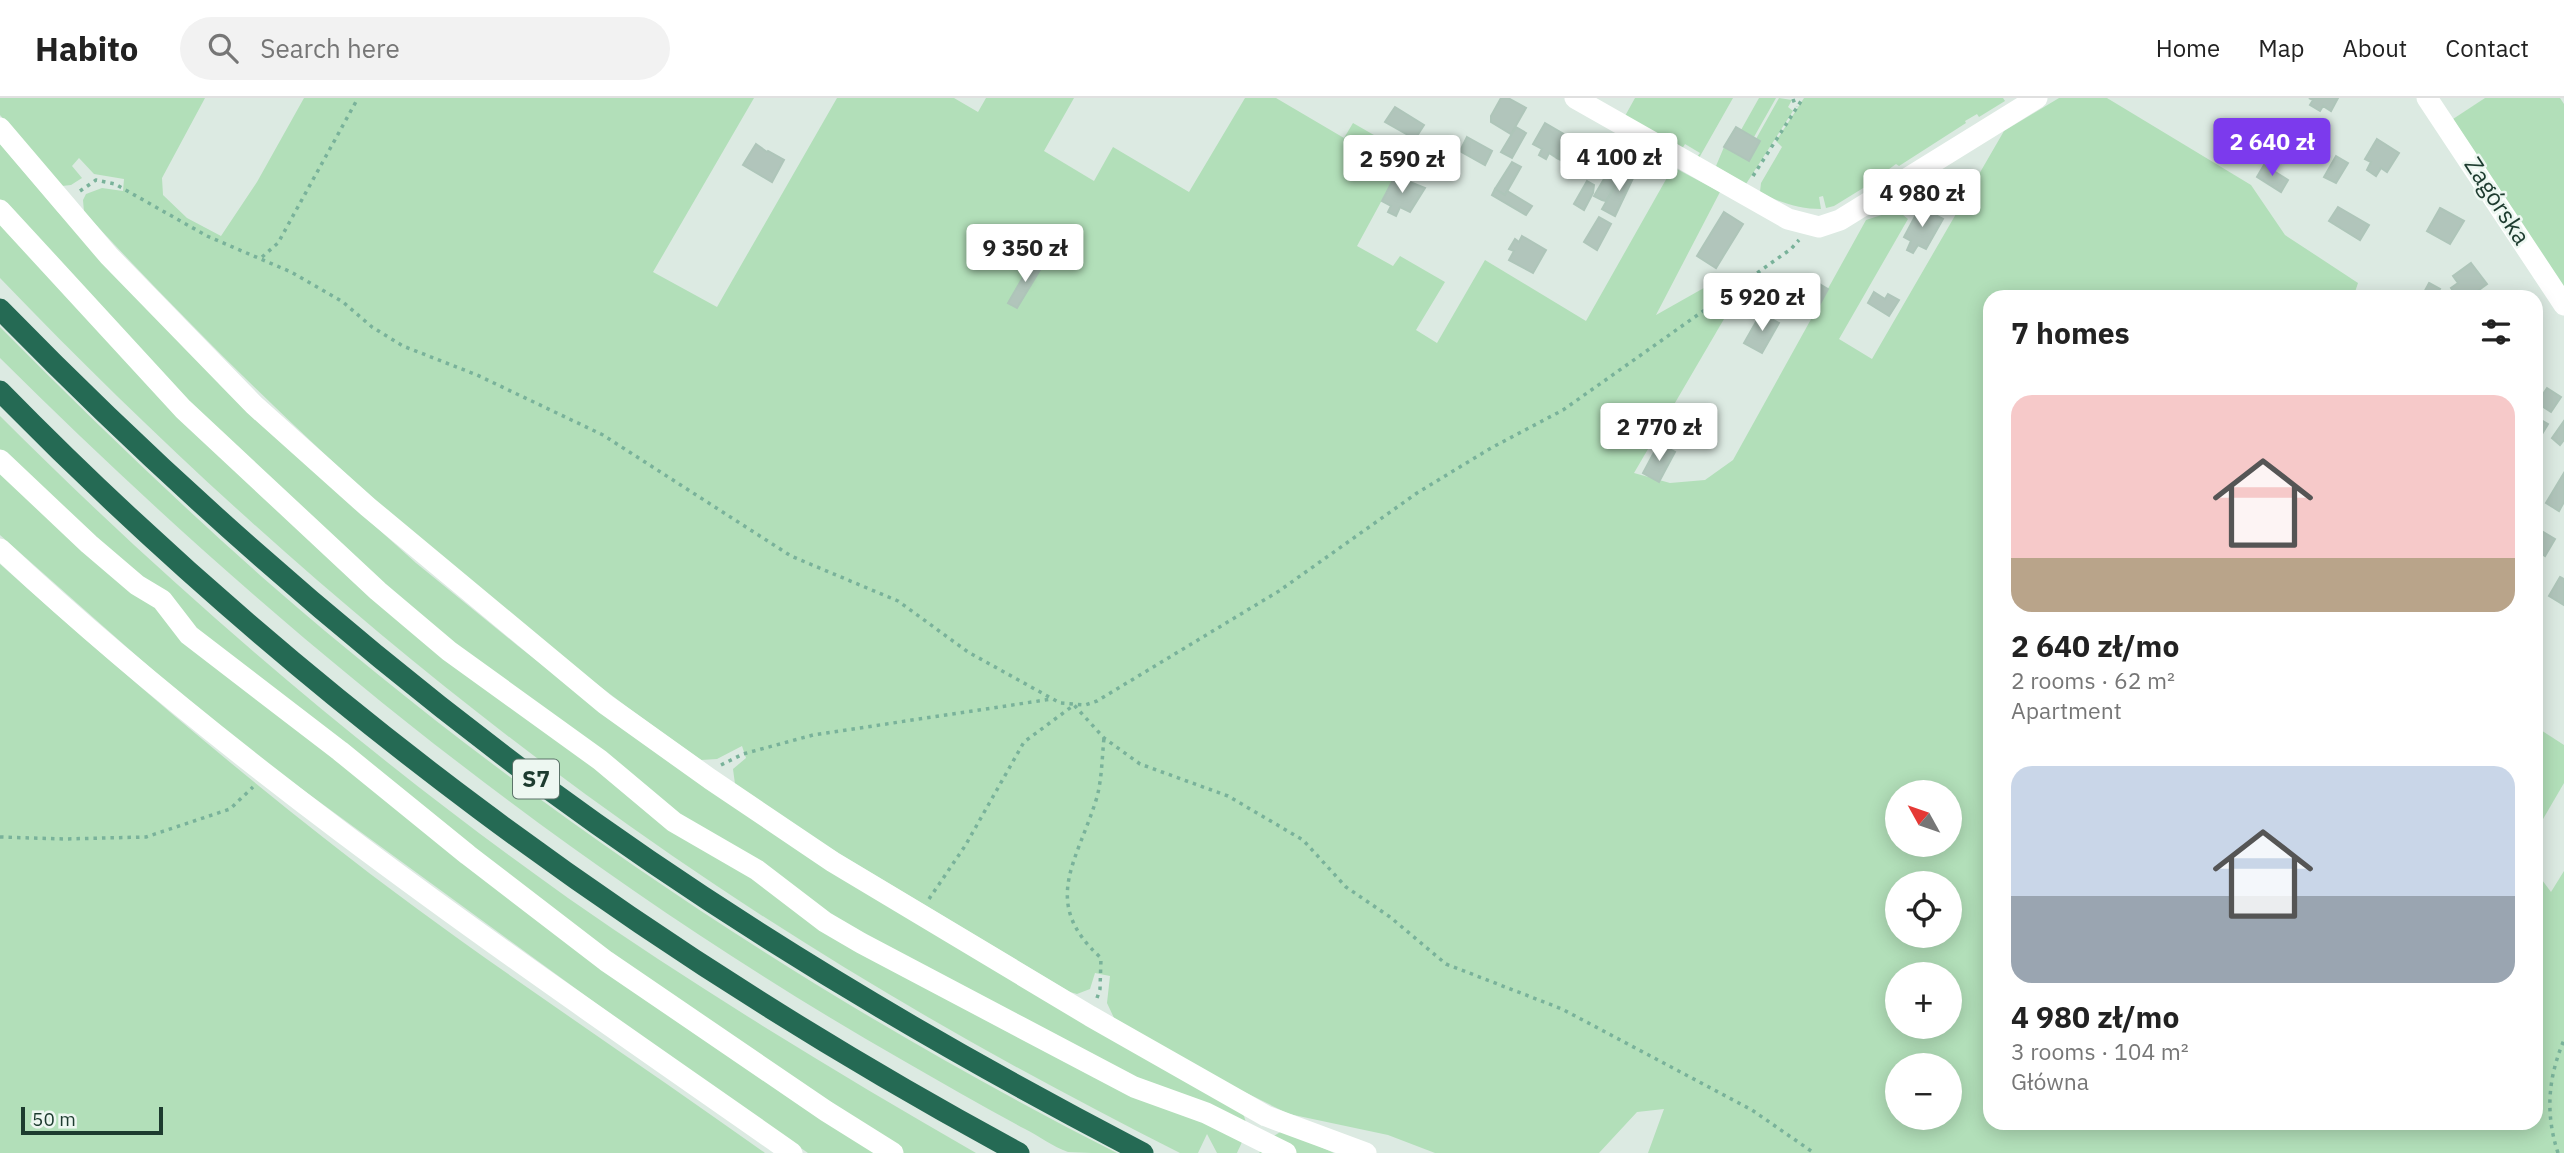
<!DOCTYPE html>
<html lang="en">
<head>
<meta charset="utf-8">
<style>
  body { margin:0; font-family:"IBM Plex Sans",sans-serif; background:#f2f2f2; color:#222; height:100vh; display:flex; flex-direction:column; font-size:26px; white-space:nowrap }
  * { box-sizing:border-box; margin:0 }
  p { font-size:23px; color:#767676 }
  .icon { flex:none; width:38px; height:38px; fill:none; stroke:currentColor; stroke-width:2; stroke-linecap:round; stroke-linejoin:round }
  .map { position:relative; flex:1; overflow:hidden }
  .details { position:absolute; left:1983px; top:192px; width:560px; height:840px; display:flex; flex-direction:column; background:#fff; border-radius:21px; box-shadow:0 4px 18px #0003 }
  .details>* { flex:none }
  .needle { width:46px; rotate:310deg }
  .tools { position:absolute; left:1885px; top:682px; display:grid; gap:14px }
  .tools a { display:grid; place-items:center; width:77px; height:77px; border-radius:50%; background:#fff; box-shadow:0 4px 18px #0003; font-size:35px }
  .scale { position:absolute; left:21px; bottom:18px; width:142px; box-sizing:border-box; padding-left:7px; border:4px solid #1d3b2f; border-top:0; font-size:19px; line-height:24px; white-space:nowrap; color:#1d3b2f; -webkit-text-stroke:5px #edf7f1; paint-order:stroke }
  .price { position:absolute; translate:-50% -60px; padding:0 16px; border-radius:7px; background:#fff; color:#222; font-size:23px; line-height:46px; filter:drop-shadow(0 2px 4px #0008) }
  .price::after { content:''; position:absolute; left:50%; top:42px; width:21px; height:16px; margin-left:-10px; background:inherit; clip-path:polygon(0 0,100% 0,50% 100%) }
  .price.on { background:#7c3aed; color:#fff }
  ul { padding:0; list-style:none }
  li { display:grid; align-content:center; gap:14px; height:371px; padding:0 28px }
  li span { display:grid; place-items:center; height:217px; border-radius:21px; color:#555 }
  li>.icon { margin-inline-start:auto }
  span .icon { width:126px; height:126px; fill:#fffc; stroke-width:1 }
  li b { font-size:30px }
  h2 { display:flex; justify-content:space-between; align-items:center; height:84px; padding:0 28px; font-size:30px }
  header { display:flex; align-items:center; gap:42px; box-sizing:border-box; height:98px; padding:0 35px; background:#fff; border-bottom:2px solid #e0e0e0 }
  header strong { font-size:33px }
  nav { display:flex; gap:38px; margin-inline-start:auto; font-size:24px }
  .search { width:490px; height:63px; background:#f2f2f2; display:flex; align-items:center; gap:18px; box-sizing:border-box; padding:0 24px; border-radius:38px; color:#767676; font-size:26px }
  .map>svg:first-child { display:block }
</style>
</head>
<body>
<header>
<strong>Habito</strong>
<div class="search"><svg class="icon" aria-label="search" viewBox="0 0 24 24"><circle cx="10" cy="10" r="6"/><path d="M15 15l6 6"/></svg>Search here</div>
<nav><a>Home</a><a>Map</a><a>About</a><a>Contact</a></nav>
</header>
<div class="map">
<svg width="2564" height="1055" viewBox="0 0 2564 1055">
  <rect width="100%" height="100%" fill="#dceae2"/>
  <g fill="#b2dfb9" fill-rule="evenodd">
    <path d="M0,0H205L162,80L163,97L187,120L221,138L257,84L304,0H754L653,174L717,209L837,0H954L978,14L986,0H1074L1044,53L1094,83L1113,49L1189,94L1245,0H1276L1344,40L1353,25L1407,56L1357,148L1393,168L1400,158L1445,184L1416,232L1437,245L1485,162L1586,223L1673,69L1720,94L1656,217L1718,182L1731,209L1634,375L1670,385L1705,382L1733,362L1866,122L1897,112L1908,121L1839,241L1872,261L2004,33L2059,0H2107L2251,87L2285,137L2358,185L2353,200H1990V1026H2536V774L2551,794L2564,773V1055H1648L1664,1011L1637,1014L1599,1055H1435L1388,1037L1289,1016L1220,982L1114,920L1107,905L1110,878L1095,875L1090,891L1077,896L1070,894L830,750L735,686L733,671L746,660L742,648L717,661L701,662C474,504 272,317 84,114L83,102L86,96L102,90L123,93L124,81L94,76L79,60L72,68L82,80L71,87L62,88L0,17ZM1897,695H1950V747H1897ZM1897,786H1950V838H1897ZM1897,877H1950V929H1897ZM1897,968H1950V1020H1897Z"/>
    <path d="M1635,0H1733L1699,60L1697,59L1700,55L1685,46L1682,51L1625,18Z"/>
    <path d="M1759,0H1776L1754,39L1741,32Z"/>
    <path d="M1779,0L1792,2L1788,9L1793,13L1746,86L1716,68L1724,49L1749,63L1760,43L1756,41Z"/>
    <path d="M1804,0H2003L2005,3L1979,19L1977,16L1965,23L1966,25L1899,68L1896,66L1885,74L1886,76L1834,108L1826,110L1823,98L1819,99L1821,111C1799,111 1778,104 1760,94L1761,85L1782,49L1776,43Z"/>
    <path d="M2485,0H2560L2564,6V191L2453,21Z"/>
    <path d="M0,46L57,113L295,356L416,465L518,548L617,625L1243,1016C1250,1030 1243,1042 1237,1055H1217L1207,1036L1198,1055H1180C1021,975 865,887 717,788C456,614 217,406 0,180Z"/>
    <path d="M0,229C87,317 176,403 269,485C525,708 814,901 1117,1055C1102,1055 1082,1055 1068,1054C1053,1049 1039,1038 1025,1031C984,1009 944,986 904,963C571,773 271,530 0,260Z"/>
    <path d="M0,318C176,494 365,656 568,800C700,892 837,975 976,1055H808L623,925L262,662L156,575L0,437Z"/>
    <path d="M0,466C106,560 213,653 324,740C466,852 618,950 765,1055H0Z"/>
    <path d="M2536,629L2564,647V685L2536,733Z"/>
    <path d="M1282,1033L1290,1035L1334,1055H1259L1272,1039Z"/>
  </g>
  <g fill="#b1c5bb" stroke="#aec5b9" stroke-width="2">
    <path d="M1501,0H1508L1526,10L1511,36L1491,24V18Z"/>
    <path d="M2309,0H2338L2331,13L2323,8L2320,13L2310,7L2313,2Z"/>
    <path d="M1395,9L1424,27L1415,41L1385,24Z"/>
    <path d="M2292,23L2303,30L2281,65L2268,57Z"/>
    <path d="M1545,25L1569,39L1557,60L1549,55L1546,61L1539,57L1542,51L1533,46Z"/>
    <path d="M1516,29L1526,35L1512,60L1501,54Z"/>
    <path d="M1736,29L1760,43L1749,63L1724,49Z"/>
    <path d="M1467,39L1492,53L1485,67L1460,53Z"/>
    <path d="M1569,39L1592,51L1580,73L1572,68L1569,73L1562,69L1565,64L1557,60Z"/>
    <path d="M2377,41L2399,55L2387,74L2381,70L2376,78L2367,72L2371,64L2365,61Z"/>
    <path d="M756,46L767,54L768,53L784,62L772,84L743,67Z"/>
    <path d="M2336,58L2348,65L2336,85L2324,79Z"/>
    <path d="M1512,64L1521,69L1505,97L1495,91Z"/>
    <path d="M1614,64L1625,71L1606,103L1602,102L1594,98Z"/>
    <path d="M2264,67L2288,82L2281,94L2257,79Z"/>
    <path d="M1625,71L1635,76L1615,118L1602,111Z"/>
    <path d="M1395,78L1425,90L1410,114L1400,109L1396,118L1388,114L1391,108L1382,103Z"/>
    <path d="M1587,83L1594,87L1593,95L1584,112L1574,106Z"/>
    <path d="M1495,91L1505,97L1507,93L1532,108L1526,117L1492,97Z"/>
    <path d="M1920,109L1943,121L1926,151L1918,147L1913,155L1907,152L1911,143L1904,139Z"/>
    <path d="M2338,109L2369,127L2360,142L2329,123Z"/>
    <path d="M2440,110L2464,123L2450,146L2427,133Z"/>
    <path d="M1724,114L1743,126L1716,170L1697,158Z"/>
    <path d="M1599,119L1611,126L1597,152L1584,144Z"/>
    <path d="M1522,138L1546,152L1533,175L1509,162L1514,153L1509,151L1515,141L1519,144Z"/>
    <path d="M1033,162L1043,167L1017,210L1008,205Z"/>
    <path d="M2471,165L2487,186L2468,200H2458L2451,190L2458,185L2453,178Z"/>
    <path d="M1806,178L1828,191L1815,215L1792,202Z"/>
    <path d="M2429,185L2440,191L2435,200H2421Z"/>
    <path d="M1874,194L1885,201L1888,196L1899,202L1889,218L1868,205Z"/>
    <path d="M1761,215L1779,225L1762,255L1744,245Z"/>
    <path d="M2547,290L2561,299L2551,314L2537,305Z"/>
    <path d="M2536,319L2548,326L2536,346Z"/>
    <path d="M2564,323V342L2560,347L2552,340Z"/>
    <path d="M1659,345L1675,354L1659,384L1643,375Z"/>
    <path d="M2564,375V404L2559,413L2546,405Z"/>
    <path d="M2540,432L2555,441L2545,458L2536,452V440Z"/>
    <path d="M2560,479L2564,481V507L2549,498Z"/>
  </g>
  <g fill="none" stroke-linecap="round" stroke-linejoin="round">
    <g stroke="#79b29a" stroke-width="3.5" stroke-dasharray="3.5 5" stroke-linecap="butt">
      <path d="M1793,1L1796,9"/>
      <path d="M1753,78L1803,0"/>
      <path d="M80,93L96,82L115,86L207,138L291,174L343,204L372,229L403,248L477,277L603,337L791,458L898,503L968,554L1060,605L1085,607L1097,603L1279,493L1417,395L1491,350L1563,312L1791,151L1799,142"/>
      <path d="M262,159L278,145L358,0"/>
      <path d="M721,667L743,656L813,637L1052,601"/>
      <path d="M0,739L64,741L146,739L230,711L253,689"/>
      <path d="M929,801L965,748L1024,644L1074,607L1104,640L1140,666L1228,698L1303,742L1346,789L1390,819L1446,866L1562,911L1752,1012L1814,1055"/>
      <path d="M1097,900L1100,891L1101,860C1039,804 1078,763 1097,699C1102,680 1102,659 1104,640"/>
      <path d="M2558,1055C2545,1015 2548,980 2564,942"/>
    </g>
    <g stroke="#fff" stroke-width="21">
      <path d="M1575,0L1788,121L1819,129L1840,122L2037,0"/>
      <path d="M2427,0L2564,207"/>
      <path d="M0,30L109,158L254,307L368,409L605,606L710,681L833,764L1090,918L1266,1018L1366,1055"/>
      <path d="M0,112L183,311L378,493L449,553L600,662L674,724L757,772L825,824L861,845L1134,989L1206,1015L1286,1055"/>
      <path d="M0,362L89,446L137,487L162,502L189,537L340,653L468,757L606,863L826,1013L893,1055"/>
      <path d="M0,451C243,678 521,865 792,1055"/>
    </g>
    <g stroke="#256a54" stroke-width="21">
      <path d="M0,211C169,384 350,544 544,688C733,827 935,947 1143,1055"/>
      <path d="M0,293C298,597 645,853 1019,1055"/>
    </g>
  </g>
  <g text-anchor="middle" stroke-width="5" stroke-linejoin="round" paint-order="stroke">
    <rect fill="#edf7f1" stroke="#5b7369" stroke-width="2" x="513" y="661.5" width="46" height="39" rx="5"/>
    <g font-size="23" font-weight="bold" fill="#1d3b2f">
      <text x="536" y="689">S7</text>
    </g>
    <g font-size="24" fill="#1d3b2f" stroke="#edf7f1">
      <text transform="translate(2497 103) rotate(57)" y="8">Zagórska</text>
    </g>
  </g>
</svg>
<div class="tools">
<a><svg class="needle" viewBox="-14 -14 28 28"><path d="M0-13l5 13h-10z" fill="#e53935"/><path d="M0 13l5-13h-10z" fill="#767676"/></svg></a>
<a><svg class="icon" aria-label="locate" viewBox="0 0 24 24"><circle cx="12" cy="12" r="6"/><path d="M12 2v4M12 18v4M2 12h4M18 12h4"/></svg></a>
<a>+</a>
<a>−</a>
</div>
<div class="scale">50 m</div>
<b class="price on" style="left:2272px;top:80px">2 640 zł</b>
<b class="price" style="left:1619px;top:95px">4 100 zł</b>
<b class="price" style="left:1402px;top:97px">2 590 zł</b>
<b class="price" style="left:1922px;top:131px">4 980 zł</b>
<b class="price" style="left:1025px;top:186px">9 350 zł</b>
<b class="price" style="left:1762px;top:235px">5 920 zł</b>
<b class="price" style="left:1659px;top:365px">2 770 zł</b>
<section class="details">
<h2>7 homes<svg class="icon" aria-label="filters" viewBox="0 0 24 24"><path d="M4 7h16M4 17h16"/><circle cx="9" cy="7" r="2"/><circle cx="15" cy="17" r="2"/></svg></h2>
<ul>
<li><span style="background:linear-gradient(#f6c9c9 75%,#b9a48a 0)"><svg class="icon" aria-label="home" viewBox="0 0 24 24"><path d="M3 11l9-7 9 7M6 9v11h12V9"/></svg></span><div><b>2 640 zł/mo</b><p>2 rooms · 62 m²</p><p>Apartment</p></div></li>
<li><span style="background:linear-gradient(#c9d6e8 60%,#9aa5b1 0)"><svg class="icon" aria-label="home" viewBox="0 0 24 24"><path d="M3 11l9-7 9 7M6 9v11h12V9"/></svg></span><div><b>4 980 zł/mo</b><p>3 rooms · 104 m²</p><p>Główna</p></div></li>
</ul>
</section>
</div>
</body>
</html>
